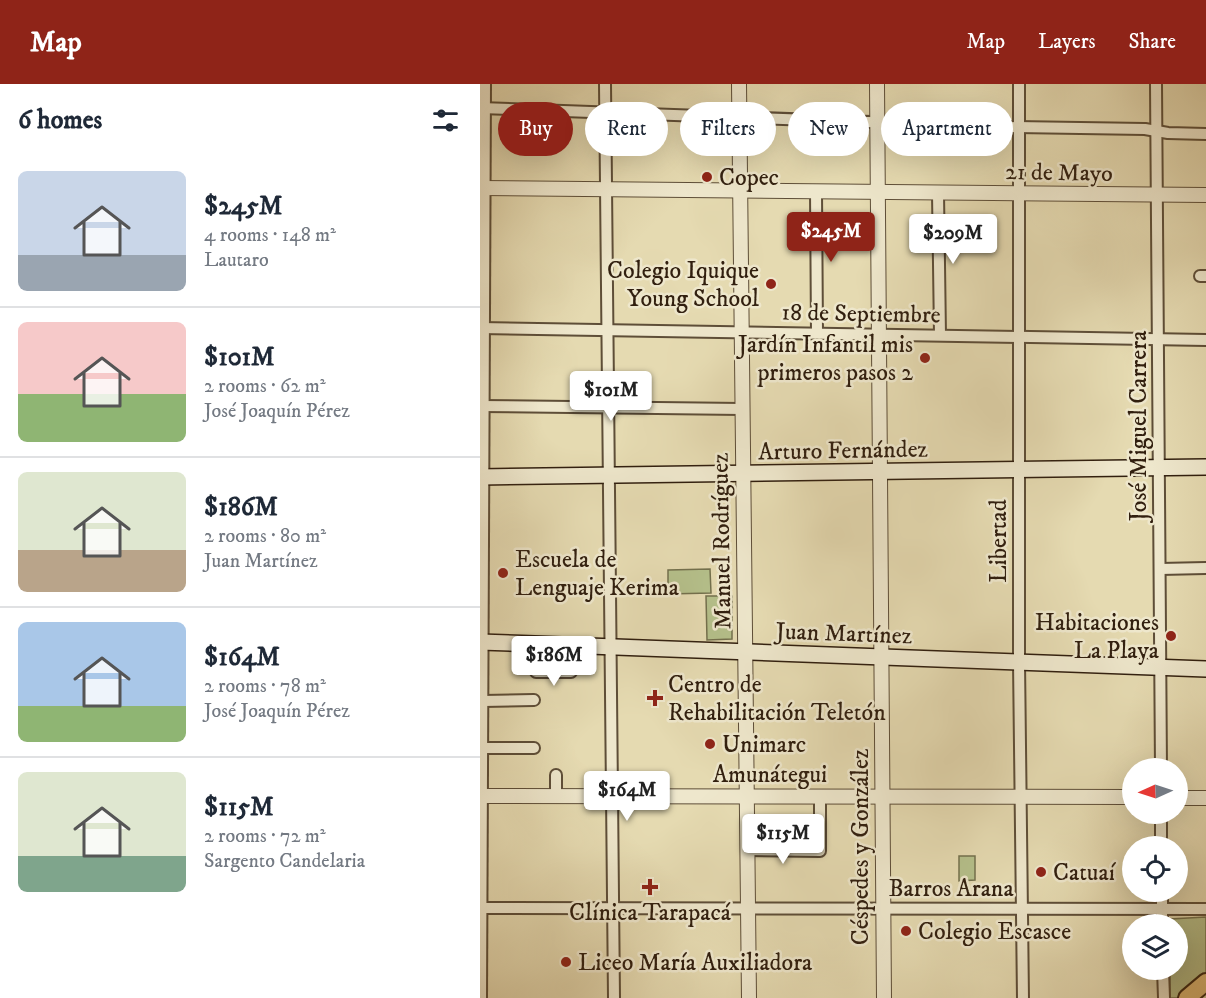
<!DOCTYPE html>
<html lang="en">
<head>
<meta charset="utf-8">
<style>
  body { margin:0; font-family:"IM FELL DW Pica",serif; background:#f2f2f3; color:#1f2937; height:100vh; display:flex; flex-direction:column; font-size:22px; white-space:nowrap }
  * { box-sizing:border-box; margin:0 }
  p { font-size:20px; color:#747a83 }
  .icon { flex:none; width:33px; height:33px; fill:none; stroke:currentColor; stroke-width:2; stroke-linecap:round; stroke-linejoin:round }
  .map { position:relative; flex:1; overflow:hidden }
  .sheet { display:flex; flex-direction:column; background:#fff; width:480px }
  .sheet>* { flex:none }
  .guide { position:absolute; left:18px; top:18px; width:570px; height:54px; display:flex; gap:12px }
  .needle { width:39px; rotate:267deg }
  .buttons { position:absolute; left:642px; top:674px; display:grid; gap:12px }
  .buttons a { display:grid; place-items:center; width:66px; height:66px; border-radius:50%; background:#fff; box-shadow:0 6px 24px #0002; font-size:30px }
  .price { position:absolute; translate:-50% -51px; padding:0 14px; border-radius:6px; background:#fff; color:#222; font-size:20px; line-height:39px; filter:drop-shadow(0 2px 3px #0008) }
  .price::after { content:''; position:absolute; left:50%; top:36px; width:18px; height:14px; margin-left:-9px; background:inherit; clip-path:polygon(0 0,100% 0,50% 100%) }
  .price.current { background:#8f2418; color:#fff }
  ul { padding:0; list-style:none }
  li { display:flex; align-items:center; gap:18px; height:150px; padding:0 18px }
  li+li { border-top:2px solid #e0e1e3 }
  li span { display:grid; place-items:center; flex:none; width:168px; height:120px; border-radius:9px; color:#555 }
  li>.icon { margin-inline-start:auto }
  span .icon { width:72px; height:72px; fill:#fffc; stroke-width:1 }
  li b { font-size:26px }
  h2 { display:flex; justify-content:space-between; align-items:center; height:72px; padding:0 18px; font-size:26px }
  .pill { padding:0 21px; border-radius:27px; background:#fff; box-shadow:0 6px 24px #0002; font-size:21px; line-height:54px }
  .pill.current { background:#8f2418; color:#fff }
  header { display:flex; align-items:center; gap:36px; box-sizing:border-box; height:84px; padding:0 30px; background:#8f2418; color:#fff }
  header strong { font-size:28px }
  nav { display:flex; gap:33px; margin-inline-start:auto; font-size:21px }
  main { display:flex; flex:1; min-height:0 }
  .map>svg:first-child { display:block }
</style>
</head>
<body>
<header>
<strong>Map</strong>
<nav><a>Map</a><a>Layers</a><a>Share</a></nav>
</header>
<main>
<section class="sheet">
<h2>6 homes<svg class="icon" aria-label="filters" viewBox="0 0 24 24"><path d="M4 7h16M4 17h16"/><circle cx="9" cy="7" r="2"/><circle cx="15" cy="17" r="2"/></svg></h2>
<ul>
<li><span style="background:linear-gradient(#c9d6e8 70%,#9aa5b1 0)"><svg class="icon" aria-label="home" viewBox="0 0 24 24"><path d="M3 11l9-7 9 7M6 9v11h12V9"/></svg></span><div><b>$245M</b><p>4 rooms · 148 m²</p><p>Lautaro</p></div></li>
<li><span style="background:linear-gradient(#f6c9c9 60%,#8fb573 0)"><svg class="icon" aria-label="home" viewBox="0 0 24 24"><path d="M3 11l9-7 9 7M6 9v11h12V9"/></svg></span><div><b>$101M</b><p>2 rooms · 62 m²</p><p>José Joaquín Pérez</p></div></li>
<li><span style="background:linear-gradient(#dfe7d0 65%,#b9a48a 0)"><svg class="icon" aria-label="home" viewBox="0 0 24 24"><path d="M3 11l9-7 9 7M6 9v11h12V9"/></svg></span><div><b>$186M</b><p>2 rooms · 80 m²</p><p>Juan Martínez</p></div></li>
<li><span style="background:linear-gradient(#a9c7e8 70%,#8fb573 0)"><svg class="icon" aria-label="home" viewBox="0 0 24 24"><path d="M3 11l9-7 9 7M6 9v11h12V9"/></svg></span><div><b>$164M</b><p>2 rooms · 78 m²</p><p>José Joaquín Pérez</p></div></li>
<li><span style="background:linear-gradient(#dfe7d0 70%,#7fa58c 0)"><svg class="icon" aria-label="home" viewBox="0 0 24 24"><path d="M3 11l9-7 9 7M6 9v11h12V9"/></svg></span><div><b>$115M</b><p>2 rooms · 72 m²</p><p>Sargento Candelaria</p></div></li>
</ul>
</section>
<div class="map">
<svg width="726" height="914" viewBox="0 0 726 914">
  <rect width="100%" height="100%" fill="#e5dab1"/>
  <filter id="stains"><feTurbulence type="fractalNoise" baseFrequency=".00333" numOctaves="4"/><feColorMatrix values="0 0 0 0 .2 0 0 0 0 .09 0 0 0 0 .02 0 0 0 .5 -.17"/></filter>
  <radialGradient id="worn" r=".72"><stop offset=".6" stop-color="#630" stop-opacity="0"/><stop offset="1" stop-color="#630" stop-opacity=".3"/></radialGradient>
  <g fill="#b5c08b" stroke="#73704d" stroke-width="1.5">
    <path d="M230,485L231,509L188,510V486Z"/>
    <path d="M226,512H252V555L227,556Z"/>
    <path d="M479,772H495V796L479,797Z"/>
    <path d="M726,833V891L699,914H690V885H698V840H690V835Z"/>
  </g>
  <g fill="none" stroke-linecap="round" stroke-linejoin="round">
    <defs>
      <g id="minor">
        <path d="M125,0L134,914"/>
        <path d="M539,0V578L543,914"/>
        <path d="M676,0L681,684"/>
        <path d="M0,24L529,43L665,45L688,49L726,50"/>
        <path d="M336,107L337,249"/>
        <path d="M458,109L460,251"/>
        <path d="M720,192H726"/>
        <path d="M0,244L726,256"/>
        <path d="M0,322L262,325"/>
        <path d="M680,485L726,484"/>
        <path d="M79,561V588"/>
        <path d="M56,588H91"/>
        <path d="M3,617L54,616"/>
        <path d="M2,664H54"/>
        <path d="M76,712V691"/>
        <path d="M681,729V762"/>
        <path d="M267,766L340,767V713"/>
        <path d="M682,807V840"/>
        <path d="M0,824L726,825"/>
        <path d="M683,885L684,914"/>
        <path d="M1,914L5,0"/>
      </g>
      <g id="tertiary">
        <path d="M259,0L269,914"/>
        <path d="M397,0L404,914"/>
        <path d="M0,104L726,111"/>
        <path d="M0,712L652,713"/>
        <path d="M698,714H726"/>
      </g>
      <g id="secondary">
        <path d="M0,393L726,383"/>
        <path d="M0,558L726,585"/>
      </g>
      <path id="primary" d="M707,914L726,898"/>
    </defs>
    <use href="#minor" stroke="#5e4e38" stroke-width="14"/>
    <use href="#tertiary" stroke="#5e4e38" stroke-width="16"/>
    <use href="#secondary" stroke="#311f0f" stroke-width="18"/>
    <use href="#primary" stroke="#311f0f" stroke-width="20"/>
    <use href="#minor" stroke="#eee7cc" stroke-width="10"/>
    <use href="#tertiary" stroke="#eee7cc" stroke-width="14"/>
    <use href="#secondary" stroke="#eee7cc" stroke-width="15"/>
    <use href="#primary" stroke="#e2bd78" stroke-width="16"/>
  </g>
  <g fill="#8f2418" stroke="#eee7cc" stroke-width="2">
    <circle cx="227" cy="93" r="6"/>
    <circle cx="291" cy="200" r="6"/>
    <circle cx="445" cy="274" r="6"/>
    <circle cx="23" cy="489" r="6"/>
    <circle cx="691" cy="552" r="6"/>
    <path d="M172 605h6v6h6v6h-6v6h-6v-6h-6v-6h6z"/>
    <circle cx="230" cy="660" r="6"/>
    <circle cx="561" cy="788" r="6"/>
    <path d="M167 794h6v6h6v6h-6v6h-6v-6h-6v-6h6z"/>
    <circle cx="426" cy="847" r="6"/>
    <circle cx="86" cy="878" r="6"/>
  </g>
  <g text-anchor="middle" stroke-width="5" stroke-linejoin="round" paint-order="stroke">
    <g font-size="24" fill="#311f0f" stroke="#eee7cc">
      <text transform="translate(579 88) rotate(1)" y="8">21 de Mayo</text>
      <text transform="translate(381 229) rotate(1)" y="8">18 de Septiembre</text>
      <text transform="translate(658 342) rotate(-90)" y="8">José Miguel Carrera</text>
      <text transform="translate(363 366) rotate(-1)" y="8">Arturo Fernández</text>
      <text transform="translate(241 457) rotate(-91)" y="8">Manuel Rodríguez</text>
      <text transform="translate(518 457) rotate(-90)" y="8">Libertad</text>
      <text transform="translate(364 549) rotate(2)" y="8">Juan Martínez</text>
      <text x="290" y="698">Amunátegui</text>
      <text transform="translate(380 763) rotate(-90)" y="8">Céspedes y González</text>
      <text x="471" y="812">Barros Arana</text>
    </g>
    <g font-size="24" fill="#311f0f" stroke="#eee7cc" text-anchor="start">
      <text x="239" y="101">Copec</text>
      <text x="279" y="194" text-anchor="end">Colegio Iquique<tspan x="279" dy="28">Young School</tspan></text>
      <text x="433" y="268" text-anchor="end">Jardín Infantil mis<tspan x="433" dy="28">primeros pasos 2</tspan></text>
      <text x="35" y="483">Escuela de<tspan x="35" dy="28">Lenguaje Kerima</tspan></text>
      <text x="679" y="546" text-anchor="end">Habitaciones<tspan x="679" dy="28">La Playa</tspan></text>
      <text x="188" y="608">Centro de<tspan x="188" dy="28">Rehabilitación Teletón</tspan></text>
      <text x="242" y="668">Unimarc</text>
      <text x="573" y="796">Catuaí</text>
      <text x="170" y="836" text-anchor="middle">Clínica Tarapacá</text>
      <text x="438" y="855">Colegio Escasce</text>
      <text x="98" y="886">Liceo María Auxiliadora</text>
    </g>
  </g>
  <rect width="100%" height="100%" filter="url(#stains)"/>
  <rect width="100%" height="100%" fill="url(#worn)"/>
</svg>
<div class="buttons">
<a><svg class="needle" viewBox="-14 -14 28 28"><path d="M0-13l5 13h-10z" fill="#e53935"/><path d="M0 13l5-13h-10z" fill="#747a83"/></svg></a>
<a><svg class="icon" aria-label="locate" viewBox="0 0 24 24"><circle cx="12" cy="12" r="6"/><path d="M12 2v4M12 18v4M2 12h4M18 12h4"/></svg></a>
<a><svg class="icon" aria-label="layers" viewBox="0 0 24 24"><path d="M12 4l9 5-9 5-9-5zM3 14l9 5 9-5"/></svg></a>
</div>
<b class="price current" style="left:351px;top:179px">$245M</b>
<b class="price" style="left:473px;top:181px">$209M</b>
<b class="price" style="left:131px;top:338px">$101M</b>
<b class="price" style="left:74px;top:603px">$186M</b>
<b class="price" style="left:147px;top:738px">$164M</b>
<b class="price" style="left:303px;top:781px">$115M</b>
<div class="guide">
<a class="pill current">Buy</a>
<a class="pill">Rent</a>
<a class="pill">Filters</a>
<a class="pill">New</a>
<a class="pill">Apartment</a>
</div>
</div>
</main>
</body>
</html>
